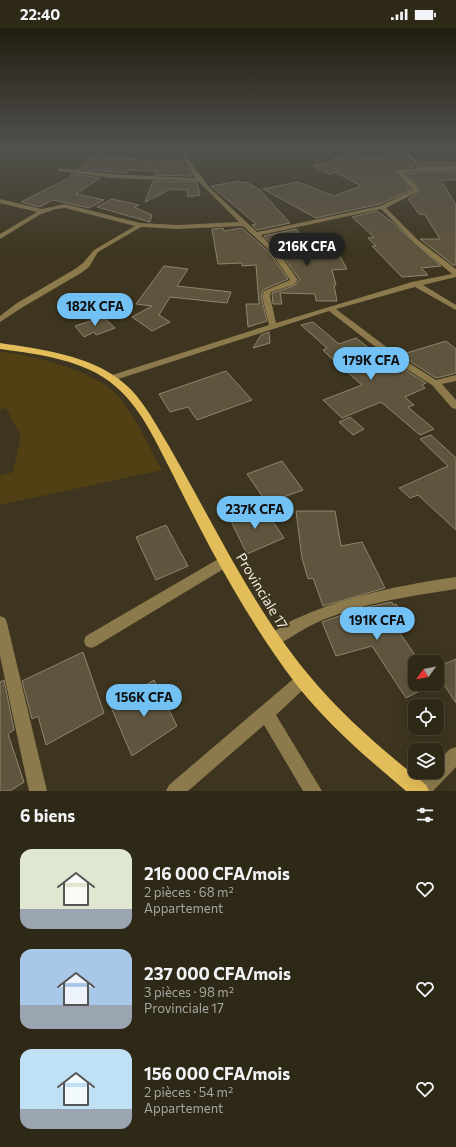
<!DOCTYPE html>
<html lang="fr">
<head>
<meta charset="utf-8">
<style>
  body { margin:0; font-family:Commissioner,sans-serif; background:#363020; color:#f1f3f6; height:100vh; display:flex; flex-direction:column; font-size:15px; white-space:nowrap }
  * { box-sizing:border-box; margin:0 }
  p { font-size:13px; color:#a7a6a1 }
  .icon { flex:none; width:22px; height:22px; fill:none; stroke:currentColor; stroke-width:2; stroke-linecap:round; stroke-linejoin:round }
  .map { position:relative; height:763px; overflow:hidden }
  .drawer { display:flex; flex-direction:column; background:#2e2817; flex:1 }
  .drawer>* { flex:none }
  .needle { width:26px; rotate:237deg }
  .controls { position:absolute; left:408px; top:627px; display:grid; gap:8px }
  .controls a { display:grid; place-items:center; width:36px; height:36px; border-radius:8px; background:#2e2817; box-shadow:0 4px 16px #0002,0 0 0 1px #494436; font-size:20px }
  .price { position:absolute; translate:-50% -34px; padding:0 9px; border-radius:14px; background:#71c1f4; color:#111; font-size:13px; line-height:26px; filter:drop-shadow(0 1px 2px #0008) }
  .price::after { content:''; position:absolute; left:50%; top:24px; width:12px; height:9px; margin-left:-6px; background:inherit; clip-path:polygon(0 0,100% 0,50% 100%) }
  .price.selected { background:#222; color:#fff }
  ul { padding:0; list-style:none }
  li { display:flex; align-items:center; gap:12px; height:100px; padding:0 20px }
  li span { display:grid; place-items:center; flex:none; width:112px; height:80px; border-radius:12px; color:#555 }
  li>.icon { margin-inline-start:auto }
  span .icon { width:48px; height:48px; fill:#fffc; stroke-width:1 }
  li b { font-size:17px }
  h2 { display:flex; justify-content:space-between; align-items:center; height:48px; padding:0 20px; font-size:17px }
  .status { display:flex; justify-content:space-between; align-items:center; height:28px; padding:0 20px; background:#2e2817; direction:ltr }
  .status svg { height:11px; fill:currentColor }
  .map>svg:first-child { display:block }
</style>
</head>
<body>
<div class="status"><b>22:40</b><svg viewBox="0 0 49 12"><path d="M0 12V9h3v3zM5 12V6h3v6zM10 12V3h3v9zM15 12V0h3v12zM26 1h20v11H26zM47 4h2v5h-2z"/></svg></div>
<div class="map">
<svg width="456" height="763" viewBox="0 0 456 763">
  <rect width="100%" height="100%" fill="#3d351f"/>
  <path fill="#514014" d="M0,324C30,326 93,343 114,364C135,386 147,416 162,442L0,477V448L13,444L21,408L6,380L0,381Z"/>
  <g fill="#5f553e" stroke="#8f856d">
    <path d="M355,126L361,128L404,127L414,139L396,144L411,162L380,176L316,190L263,161L298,154L334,168L361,158L335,144L329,146L313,138L336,133L332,131Z"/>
    <path d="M95,127L160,134L161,133L183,132L182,139L187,140L192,148L155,147L157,143L129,142L127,145L78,141Z"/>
    <path d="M420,134L456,135V138H423Z"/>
    <path d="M421,144H456V152H441L456,177V237H453L420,211H440L425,187L419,186L408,171L420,163L407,146Z"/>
    <path d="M72,146L100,150L76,166L104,172L89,180L53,172L39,179L21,174L71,149H69Z"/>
    <path d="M153,153L197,154L200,167L188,169L187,162L171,161L145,174Z"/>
    <path d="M240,153L242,155L246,154L260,162L290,195L257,202L252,197L256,196L211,158Z"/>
    <path d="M112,171L139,177L134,179L152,187L150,194L97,179Z"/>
    <path d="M377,183L393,195L441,238L421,240L428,247L402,249L372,218H376L368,210L374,209L352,189Z"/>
    <path d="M223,200L224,203L242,200L270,225L288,251L263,262L261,268L267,293L248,299L246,276H259L256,237L242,238V235L218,236L212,201Z"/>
    <path d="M296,201L318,226L337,223L347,241L332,242L336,257H334L337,273H316L315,266L280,265L282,276H273L272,265L294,258L300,252L280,224L264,208Z"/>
    <path d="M164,238L188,241L177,258L231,264L227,275L170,269L159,287L170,294L152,303L132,289L152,278L136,276Z"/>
    <path d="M103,289L115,300L96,307L94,304L84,309L75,298Z"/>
    <path d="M313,294L339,316L356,310L384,332L388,331L426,355L422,357L425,360L405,369L414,377L408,379L434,401L420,407L381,374L342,390L323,372L362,357L330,329L323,322L327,320L301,297Z"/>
    <path d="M269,304L270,315L253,320L261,307Z"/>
    <path d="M446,313L456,321V345L449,347L436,350L400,327Z"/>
    <path d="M226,343L252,372L197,392L188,379L170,384L159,366Z"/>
    <path d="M350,389L364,401L353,407L339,394Z"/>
    <path d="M431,407L456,430V502L418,467L410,470L399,460L448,438L420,411Z"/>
    <path d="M282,433L303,462L267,475L247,446Z"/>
    <path d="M241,483H266L284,510L247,526L228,487Z"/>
    <path d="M296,483H335L341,518L362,514L385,560L323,578L313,550L308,551L302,530Z"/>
    <path d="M166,497L188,538L156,552L136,509Z"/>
    <path d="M392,574L393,577L396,576L408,592L395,598L415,627V656H433L406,670L372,618L336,628L322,594L362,580Z"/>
    <path d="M83,624L104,685L46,717L38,688L32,691L22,653Z"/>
    <path d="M456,631V675L441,652L437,654V639Z"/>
    <path d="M4,652L14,702L8,706L24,754L10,763H0V654Z"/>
    <path d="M154,652L177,698L132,728L111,679Z"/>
  </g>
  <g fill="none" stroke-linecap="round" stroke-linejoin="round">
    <g fill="#8c7a4d" fill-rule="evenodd">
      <path d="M401,121H405L422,139H456V143H421L404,145L418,160L419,163L386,180L419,213L456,241V249L423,257L456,277V282L415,259L336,281L401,330L436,352L456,347V353L442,356L456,372V381L452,380L432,357L395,334L329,283L115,352H109L107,350L109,348L269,297L262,268L264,263L290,252L271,224L243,198L178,201L141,199L98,224L89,239L81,245L23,279L0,294V288L17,275L75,241L83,235L94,222L135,198L65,180L56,181L41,186L0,211V206L37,184L0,175V171L42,181L65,176L140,195L178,197L239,194L198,153L112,150L59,143L57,140L112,146L195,150L186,135L182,123L186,122L191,135L210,160L257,204L380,178L413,162L397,144L417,140ZM381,181L415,215L452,246L412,254L276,295L270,268L271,264L294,257L298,252L279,225L261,207Z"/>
      <path d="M225,527L230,529L232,533L230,537L96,618L91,620L86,618L84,613L86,608Z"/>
      <path d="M456,549V561C406,569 353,576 308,599C296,605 285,614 273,619L268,617L266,612L268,607C278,601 289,593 300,589C350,567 402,557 456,549Z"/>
      <path d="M0,588L5,590L7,595L47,763H29L0,628Z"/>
      <path d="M303,644L308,647L311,652L308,657L276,687L322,763H303L264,697L188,763H166L169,757L298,647Z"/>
      <path d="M456,719V739L433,763H412L415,757L427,744H437V734L450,721Z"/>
    </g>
    <path fill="#e3bd59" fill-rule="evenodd" d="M0,315C40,321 88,327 120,352C136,364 147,381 157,398C207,481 246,570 307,645C342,688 384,723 426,757L429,763H406C367,730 327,696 296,656C264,614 237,569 212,523C197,495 183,467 169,439C154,410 140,379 115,358C86,332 38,326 0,321Z"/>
  </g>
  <linearGradient id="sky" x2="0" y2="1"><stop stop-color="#221d11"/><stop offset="0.53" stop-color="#51514d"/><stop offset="1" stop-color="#51514d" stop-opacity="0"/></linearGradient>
  <rect width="456" height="227" fill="url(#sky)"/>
  <g text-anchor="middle" stroke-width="4" stroke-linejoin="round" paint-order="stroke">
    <g font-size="14" fill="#f3eee1" stroke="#3d351f">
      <text transform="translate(262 563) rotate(59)" y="5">Provinciale 17</text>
    </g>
  </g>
</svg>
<div class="controls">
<a><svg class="needle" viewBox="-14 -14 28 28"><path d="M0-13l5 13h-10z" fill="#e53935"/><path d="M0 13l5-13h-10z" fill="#a7a6a1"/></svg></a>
<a><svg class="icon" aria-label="locate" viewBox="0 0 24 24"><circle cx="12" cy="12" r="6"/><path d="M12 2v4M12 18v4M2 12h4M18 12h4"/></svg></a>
<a><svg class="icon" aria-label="layers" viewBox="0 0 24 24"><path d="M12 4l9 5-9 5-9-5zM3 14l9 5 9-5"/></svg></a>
</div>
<b class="price selected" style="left:307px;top:239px">216K CFA</b>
<b class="price" style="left:95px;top:299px">182K CFA</b>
<b class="price" style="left:371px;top:353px">179K CFA</b>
<b class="price" style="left:255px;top:502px">237K CFA</b>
<b class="price" style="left:377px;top:613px">191K CFA</b>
<b class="price" style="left:144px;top:690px">156K CFA</b>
</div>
<section class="drawer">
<h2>6 biens<svg class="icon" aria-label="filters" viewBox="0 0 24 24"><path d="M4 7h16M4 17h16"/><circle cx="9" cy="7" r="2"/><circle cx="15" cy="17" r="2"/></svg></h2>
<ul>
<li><span style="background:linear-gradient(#dfe7d0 75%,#9aa5b1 0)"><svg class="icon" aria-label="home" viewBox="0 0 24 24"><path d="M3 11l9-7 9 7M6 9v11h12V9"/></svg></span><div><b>216 000 CFA/mois</b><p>2 pièces · 68 m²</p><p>Appartement</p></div><svg class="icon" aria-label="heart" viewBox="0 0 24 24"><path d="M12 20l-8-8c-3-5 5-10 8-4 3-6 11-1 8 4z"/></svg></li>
<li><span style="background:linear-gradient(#a9c7e8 70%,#9aa5b1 0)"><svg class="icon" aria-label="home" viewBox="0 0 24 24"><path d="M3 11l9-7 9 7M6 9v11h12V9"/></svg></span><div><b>237 000 CFA/mois</b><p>3 pièces · 98 m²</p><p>Provinciale 17</p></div><svg class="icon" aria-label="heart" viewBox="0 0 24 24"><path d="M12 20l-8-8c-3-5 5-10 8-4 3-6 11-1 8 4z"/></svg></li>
<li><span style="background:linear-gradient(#bfe0f5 75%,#9aa5b1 0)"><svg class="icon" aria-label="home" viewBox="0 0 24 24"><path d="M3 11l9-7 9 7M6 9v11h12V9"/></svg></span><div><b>156 000 CFA/mois</b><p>2 pièces · 54 m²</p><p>Appartement</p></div><svg class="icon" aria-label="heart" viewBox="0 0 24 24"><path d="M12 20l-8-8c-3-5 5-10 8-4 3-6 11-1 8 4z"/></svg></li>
</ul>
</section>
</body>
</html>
